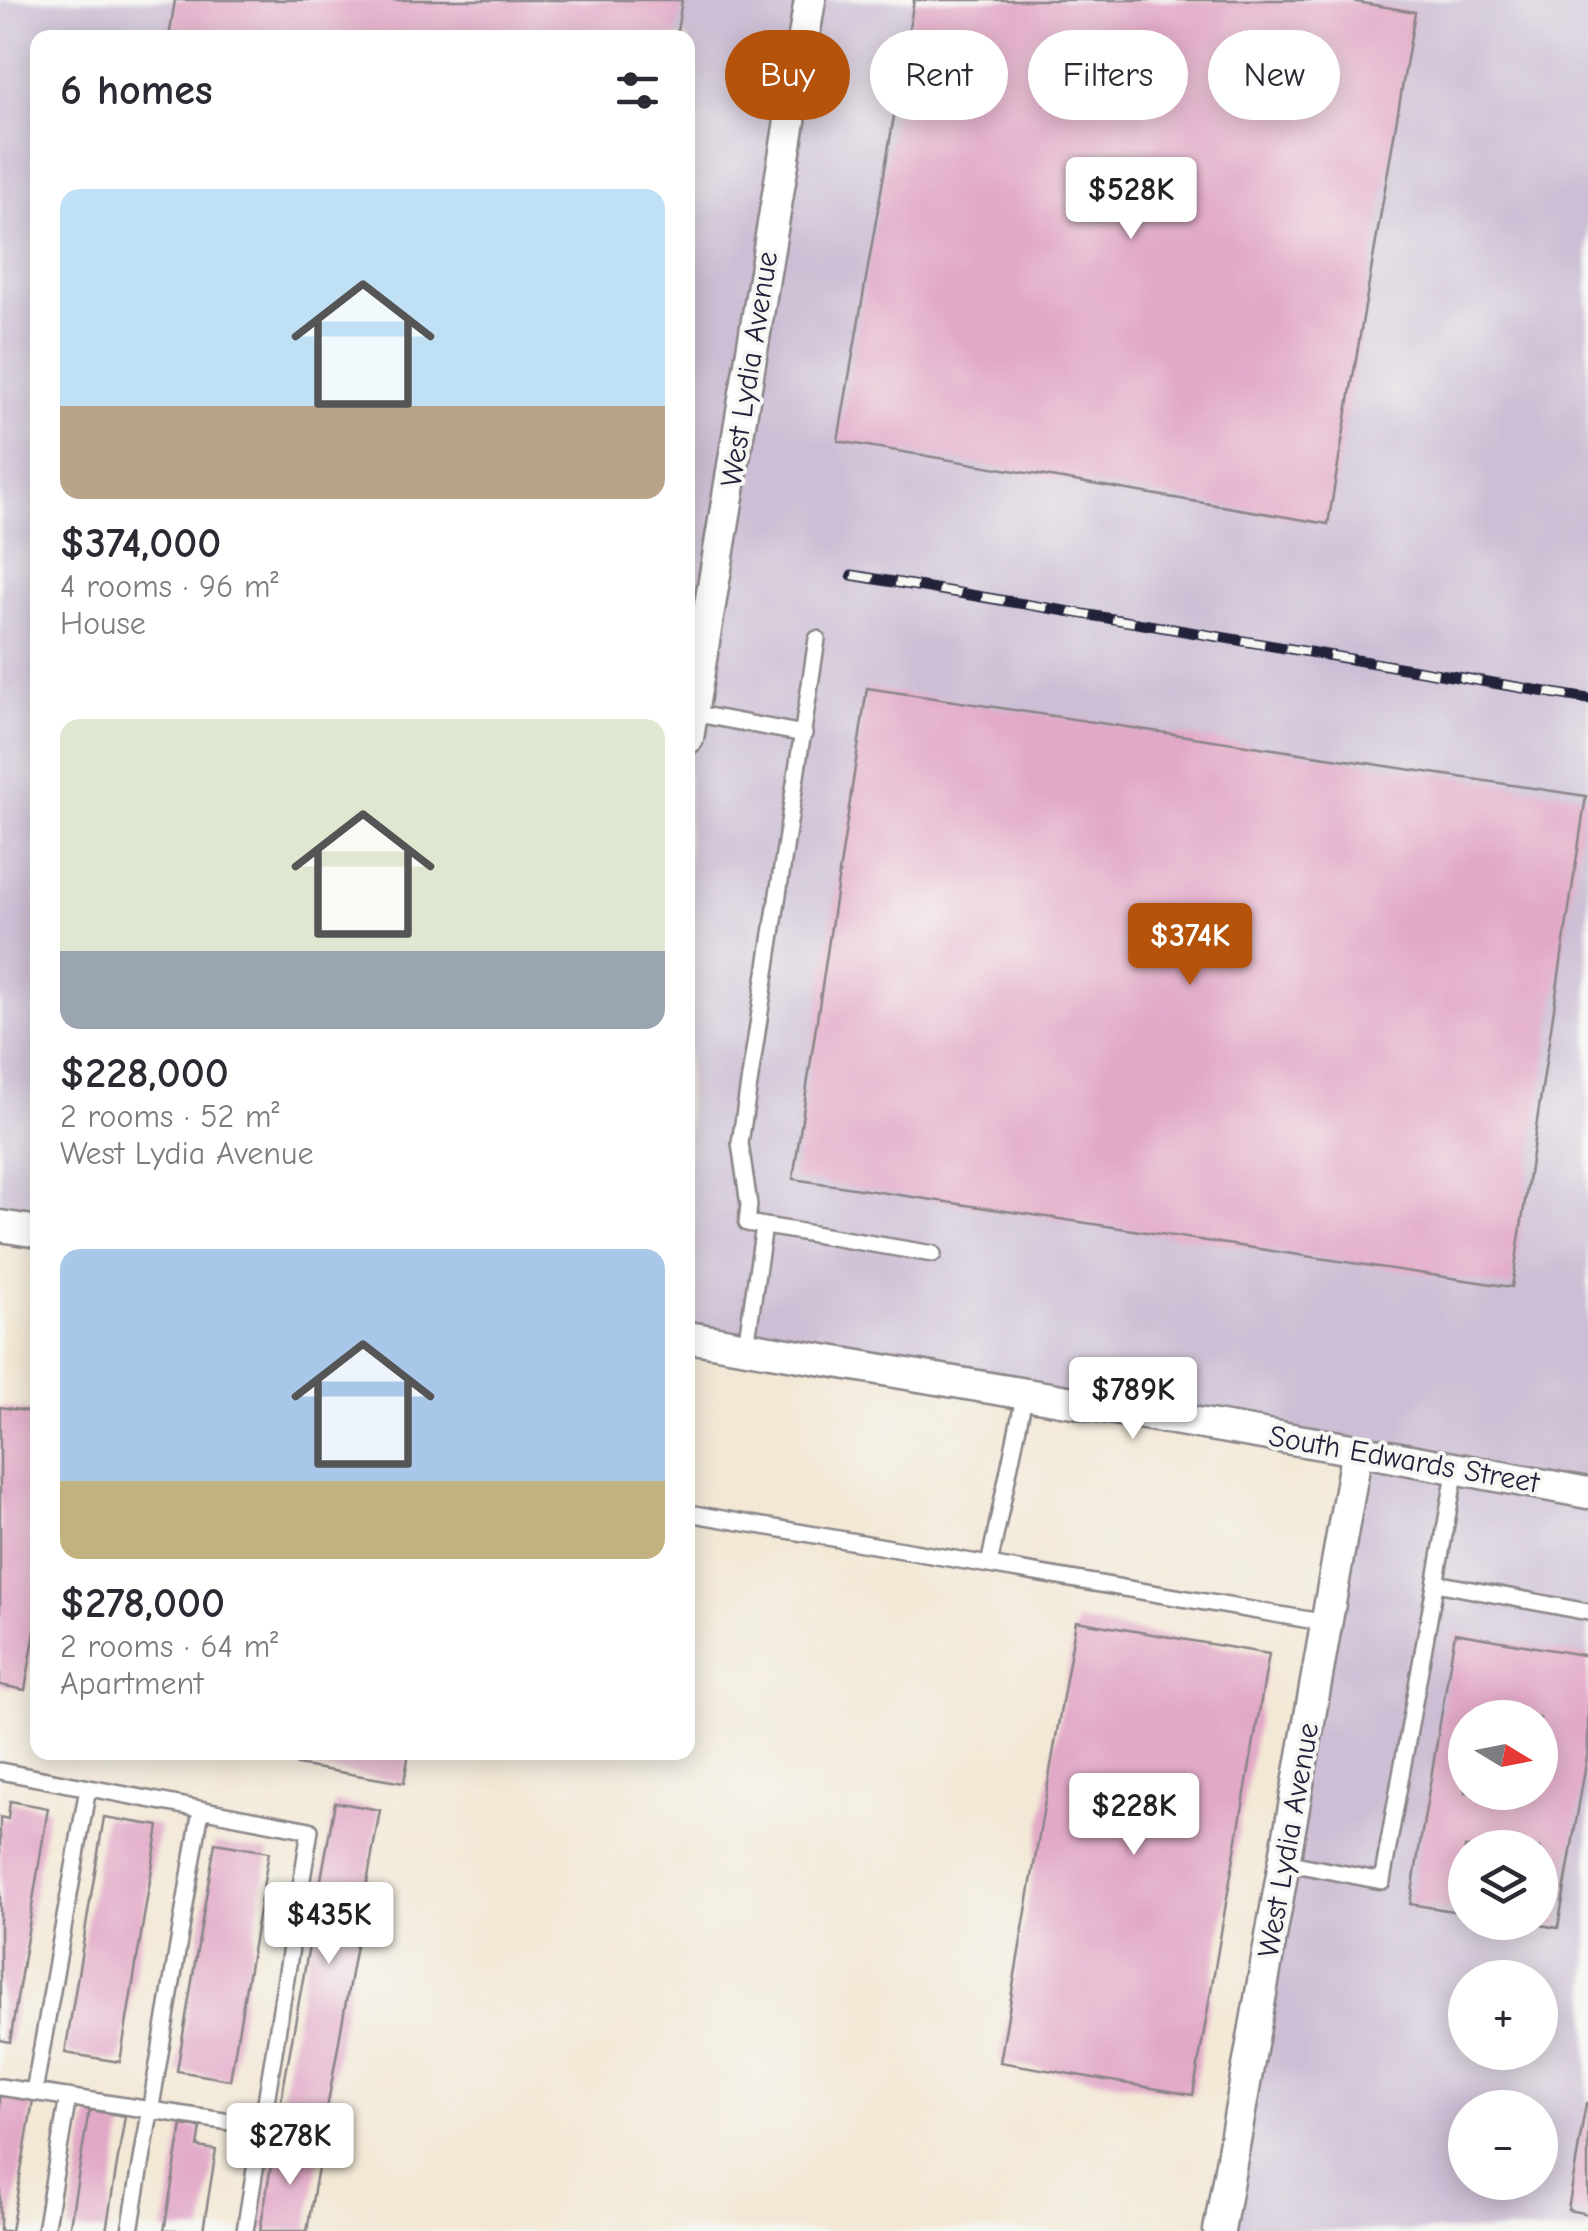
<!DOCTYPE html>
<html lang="en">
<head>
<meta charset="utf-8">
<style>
  body { margin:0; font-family:"Comic Neue",sans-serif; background:#f7f7f7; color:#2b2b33; height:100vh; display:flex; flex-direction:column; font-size:38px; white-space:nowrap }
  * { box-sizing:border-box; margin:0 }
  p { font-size:32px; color:#7c7c81 }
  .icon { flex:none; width:55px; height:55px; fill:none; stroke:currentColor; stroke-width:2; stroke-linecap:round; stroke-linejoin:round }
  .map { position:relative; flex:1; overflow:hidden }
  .side { position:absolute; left:30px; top:30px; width:665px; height:1730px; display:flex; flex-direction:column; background:#fff; border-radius:20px; box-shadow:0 5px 25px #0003 }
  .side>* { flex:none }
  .hud { position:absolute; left:725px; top:30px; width:712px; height:90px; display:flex; gap:20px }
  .needle { width:65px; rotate:100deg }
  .buttons { position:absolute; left:1448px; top:1700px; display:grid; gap:20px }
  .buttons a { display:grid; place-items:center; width:110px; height:110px; border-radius:50%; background:#fff; box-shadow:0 5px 25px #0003; font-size:50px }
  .price { position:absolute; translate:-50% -85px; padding:0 22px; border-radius:10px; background:#fff; color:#222; font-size:32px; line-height:65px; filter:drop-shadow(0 2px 5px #0008) }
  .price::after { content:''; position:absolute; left:50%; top:60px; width:30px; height:22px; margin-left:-15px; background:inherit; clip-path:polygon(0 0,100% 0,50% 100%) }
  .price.on { background:#b45309; color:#fff }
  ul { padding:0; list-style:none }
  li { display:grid; align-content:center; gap:20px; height:530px; padding:0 30px }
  li span { display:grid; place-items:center; height:310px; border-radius:20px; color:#555 }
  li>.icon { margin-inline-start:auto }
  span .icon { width:180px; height:180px; fill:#fffc; stroke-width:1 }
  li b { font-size:42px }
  h2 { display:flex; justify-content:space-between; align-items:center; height:120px; padding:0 30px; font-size:42px }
  .tag { padding:0 35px; border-radius:45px; background:#fff; box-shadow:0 5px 25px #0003; font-size:35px; line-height:90px }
  .tag.on { background:#b45309; color:#fff }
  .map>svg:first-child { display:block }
</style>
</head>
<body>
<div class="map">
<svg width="1588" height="2231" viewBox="0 0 1588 2231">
  <rect width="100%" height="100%" fill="#f6f6f2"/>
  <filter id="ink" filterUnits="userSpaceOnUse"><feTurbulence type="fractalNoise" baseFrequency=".01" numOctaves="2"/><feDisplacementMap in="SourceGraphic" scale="20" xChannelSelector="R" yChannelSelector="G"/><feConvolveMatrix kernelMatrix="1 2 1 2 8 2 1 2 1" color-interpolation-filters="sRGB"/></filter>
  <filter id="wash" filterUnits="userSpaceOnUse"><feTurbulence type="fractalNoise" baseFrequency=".0048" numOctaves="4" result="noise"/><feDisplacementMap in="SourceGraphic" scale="40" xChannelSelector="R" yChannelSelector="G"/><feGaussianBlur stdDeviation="2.25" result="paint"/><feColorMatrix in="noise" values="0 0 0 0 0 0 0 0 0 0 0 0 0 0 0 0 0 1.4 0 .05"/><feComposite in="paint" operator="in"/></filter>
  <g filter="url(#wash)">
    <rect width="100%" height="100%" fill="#f3e8d5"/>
    <path fill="#ccbed4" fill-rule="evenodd" d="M0,0H1588V2231H1222L1356,1450L688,1338V38H38L37,1230L0,1224ZM1465,1718H1540V1792H1465ZM1465,1848H1540V1922H1465ZM1465,1978H1540V2052H1465ZM1465,2108H1540V2182H1465Z"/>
    <g id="blocks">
      <g fill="#e2a9c7" fill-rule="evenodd">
        <path d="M175,0H682L676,38H169Z"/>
        <path d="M914,0H1345L1415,12L1328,524L838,441Z"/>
        <path d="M867,688L1586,796L1512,1287L793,1179Z"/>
        <path d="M0,1407L38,1413V1614L25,1690L0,1685Z"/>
        <path d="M1076,1621L1269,1654L1193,2095L1000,2062Z"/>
        <path d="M1455,1633L1588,1656V1751L1558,1928L1540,1925V1848H1465V1913L1410,1904ZM1465,1718H1540V1792H1465Z"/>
        <path d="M299,1752H409L404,1783L297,1765Z"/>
        <path d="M10,1801L48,1808L10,2042L0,2040V1817L8,1819Z"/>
        <path d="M335,1802L380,1810L323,2131L277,2123Z"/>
        <path d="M104,1817L159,1826L120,2062L65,2053Z"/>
        <path d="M215,1843L269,1852L230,2080L177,2071Z"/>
        <path d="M0,2095L33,2100L11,2231H0Z"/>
        <path d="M1586,2103H1588V2214L1568,2210Z"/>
        <path d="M89,2110L125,2116L106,2231H69Z"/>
        <path d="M182,2125L201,2128L198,2147L216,2150L203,2231H164Z"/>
        <path d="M275,2142L321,2150L307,2231H260Z"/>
      </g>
    </g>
  </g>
  <g filter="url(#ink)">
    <use href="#blocks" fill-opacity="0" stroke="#8a8588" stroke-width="2.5"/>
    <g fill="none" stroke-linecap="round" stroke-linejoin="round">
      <defs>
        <g id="lane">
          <path d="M817,639L740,1143L749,1205L747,1223L933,1254"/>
          <path d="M692,713L804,734"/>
          <path d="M746,1346L764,1226"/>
          <path d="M1025,1393L989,1565L1327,1623"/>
          <path d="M688,1513L989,1565"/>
          <path d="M1436,1583L1588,1612"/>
          <path d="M0,1771L310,1830L245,2231"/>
          <path d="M1284,1862L1382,1881L1456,1468"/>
          <path d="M0,2087L263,2127"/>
          <path d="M34,2092L88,1788"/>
          <path d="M45,2231L68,2097"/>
          <path d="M130,2231L201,1810"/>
        </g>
        <g id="street">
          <path d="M688,738L810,0"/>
          <path d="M0,1226L38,1232"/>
          <path d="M688,1337L1357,1450L1588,1493"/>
          <path d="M1219,2231L1357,1450"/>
        </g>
      </defs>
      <use href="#lane" stroke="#8a8588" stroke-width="20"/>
      <use href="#street" stroke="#8a8588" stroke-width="35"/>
      <use href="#lane" stroke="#fff" stroke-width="15"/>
      <use href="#street" stroke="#fff" stroke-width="30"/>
      <defs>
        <path id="rail" d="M852,575L1588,699"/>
      </defs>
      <use href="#rail" stroke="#22223b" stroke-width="11"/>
      <use href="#rail" stroke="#f6f6f2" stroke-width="8" stroke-dasharray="22" stroke-linecap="butt"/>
    </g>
  </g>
  <g text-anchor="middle" stroke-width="8" stroke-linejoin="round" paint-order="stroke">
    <g font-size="30" fill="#22223b" stroke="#f6f6f2">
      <text transform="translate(749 369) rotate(-81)" y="10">West Lydia Avenue</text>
      <text transform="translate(1404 1459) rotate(10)" y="10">South Edwards Street</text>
      <text transform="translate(1288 1840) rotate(-80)" y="10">West Lydia Avenue</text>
    </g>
  </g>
</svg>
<div class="buttons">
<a><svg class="needle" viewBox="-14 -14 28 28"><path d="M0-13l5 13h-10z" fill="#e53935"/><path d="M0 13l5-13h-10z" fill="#7c7c81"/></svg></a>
<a><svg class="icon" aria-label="layers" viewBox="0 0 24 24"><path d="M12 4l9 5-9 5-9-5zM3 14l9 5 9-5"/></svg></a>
<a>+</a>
<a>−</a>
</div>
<b class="price" style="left:1131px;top:242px">$528K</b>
<b class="price on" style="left:1190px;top:988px">$374K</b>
<b class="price" style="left:1133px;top:1442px">$789K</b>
<b class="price" style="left:1134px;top:1858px">$228K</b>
<b class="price" style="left:329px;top:1967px">$435K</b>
<b class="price" style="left:290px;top:2188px">$278K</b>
<div class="hud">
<a class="tag on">Buy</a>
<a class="tag">Rent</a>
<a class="tag">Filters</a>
<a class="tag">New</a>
</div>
<section class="side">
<h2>6 homes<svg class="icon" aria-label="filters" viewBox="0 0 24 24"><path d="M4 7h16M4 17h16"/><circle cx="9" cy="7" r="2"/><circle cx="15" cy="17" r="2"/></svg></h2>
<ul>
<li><span style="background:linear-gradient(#bfe0f5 70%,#b9a48a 0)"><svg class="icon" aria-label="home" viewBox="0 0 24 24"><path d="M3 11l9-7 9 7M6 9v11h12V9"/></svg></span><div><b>$374,000</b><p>4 rooms · 96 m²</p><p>House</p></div></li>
<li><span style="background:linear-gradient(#dfe7d0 75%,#9aa5b1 0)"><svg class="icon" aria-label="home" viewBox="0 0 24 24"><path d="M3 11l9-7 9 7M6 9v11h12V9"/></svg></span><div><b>$228,000</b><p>2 rooms · 52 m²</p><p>West Lydia Avenue</p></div></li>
<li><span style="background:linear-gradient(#a9c7e8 75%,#c2b280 0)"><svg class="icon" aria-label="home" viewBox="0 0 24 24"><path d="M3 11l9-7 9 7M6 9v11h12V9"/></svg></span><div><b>$278,000</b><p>2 rooms · 64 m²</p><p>Apartment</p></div></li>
</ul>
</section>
</div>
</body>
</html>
